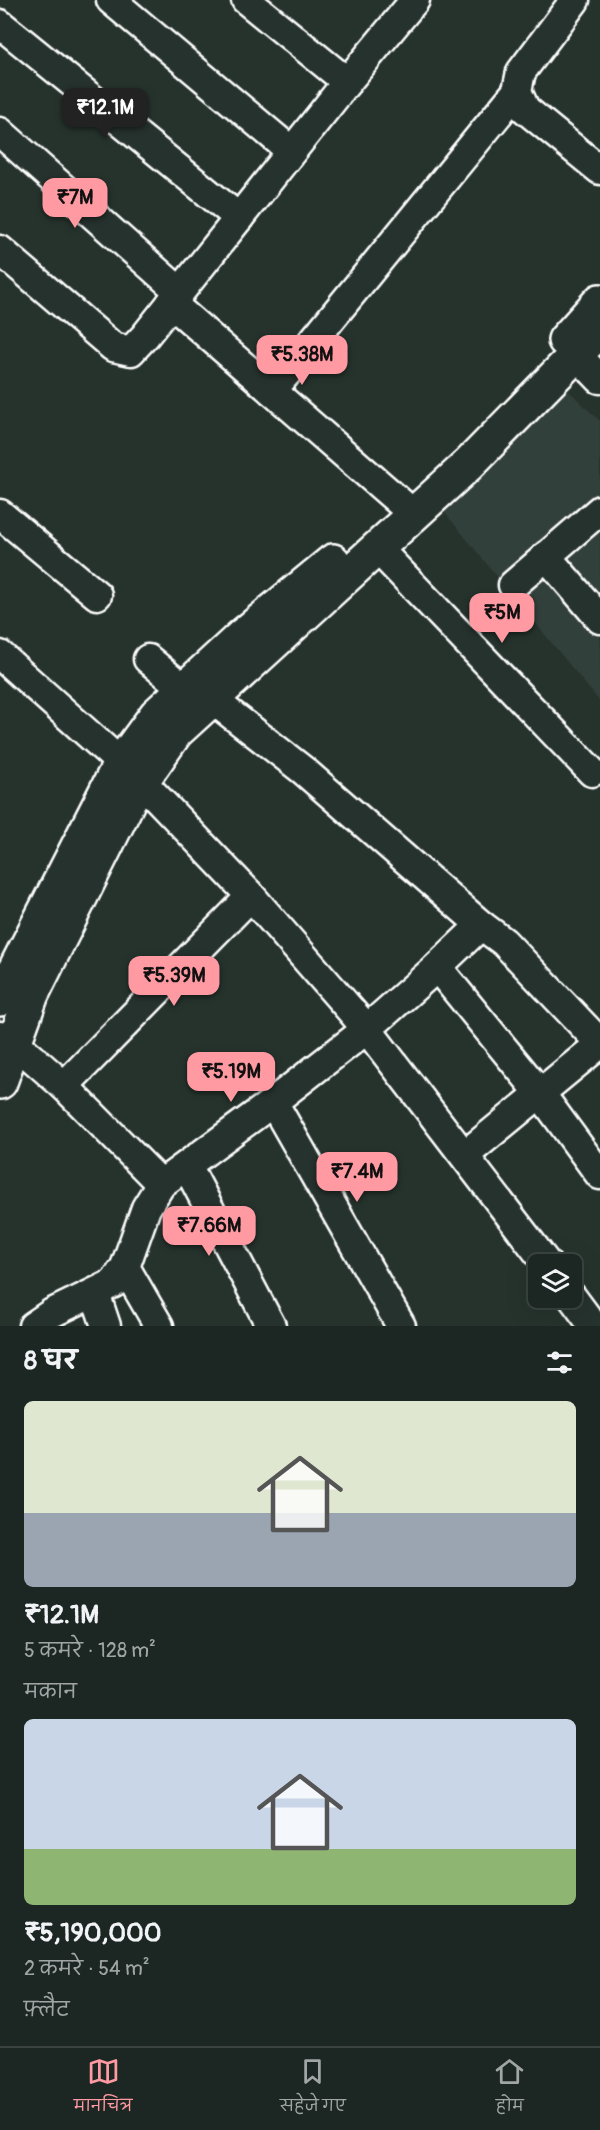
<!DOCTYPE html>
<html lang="hi">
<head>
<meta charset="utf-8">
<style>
  body { margin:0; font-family:Pangolin,"Playpen Sans Deva",sans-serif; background:#29322f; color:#f1f3f6; height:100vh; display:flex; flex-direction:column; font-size:22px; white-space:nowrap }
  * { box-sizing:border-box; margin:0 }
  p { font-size:20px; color:#a0a5a5 }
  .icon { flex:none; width:33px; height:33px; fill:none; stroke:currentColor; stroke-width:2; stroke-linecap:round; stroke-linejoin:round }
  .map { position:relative; height:1326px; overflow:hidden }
  .side { display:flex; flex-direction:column; background:#1c2622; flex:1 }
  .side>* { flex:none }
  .tools { position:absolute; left:528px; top:1254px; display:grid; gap:12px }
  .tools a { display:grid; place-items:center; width:54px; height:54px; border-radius:9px; background:#1c2622; box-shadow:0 6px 24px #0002,0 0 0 2px #3a4340; font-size:30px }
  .price { position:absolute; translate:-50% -51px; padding:0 14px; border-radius:12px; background:#ff9aa2; color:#111; font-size:20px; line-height:39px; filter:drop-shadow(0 2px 3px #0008) }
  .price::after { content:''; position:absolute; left:50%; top:36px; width:18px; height:14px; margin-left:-9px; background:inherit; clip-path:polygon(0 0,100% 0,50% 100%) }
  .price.on { background:#222; color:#fff }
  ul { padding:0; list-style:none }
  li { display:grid; align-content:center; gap:12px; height:318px; padding:0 24px }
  li span { display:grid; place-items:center; height:186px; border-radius:9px; color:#555 }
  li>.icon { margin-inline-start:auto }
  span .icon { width:108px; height:108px; fill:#fffc; stroke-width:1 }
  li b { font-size:26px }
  h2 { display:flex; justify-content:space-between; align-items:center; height:72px; padding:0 24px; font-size:26px }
  .tabs { display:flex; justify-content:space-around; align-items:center; height:84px; border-top:2px solid #3a4340; background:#1c2622; font-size:16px; color:#a0a5a5 }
  .tabs a { display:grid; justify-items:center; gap:3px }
  .tabs .on { color:#ff9aa2 }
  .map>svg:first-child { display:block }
</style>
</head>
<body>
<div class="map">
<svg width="600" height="1326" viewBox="0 0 600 1326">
  <rect width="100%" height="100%" fill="#26332d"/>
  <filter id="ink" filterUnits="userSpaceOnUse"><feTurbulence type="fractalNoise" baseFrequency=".0167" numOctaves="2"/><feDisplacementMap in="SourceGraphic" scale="12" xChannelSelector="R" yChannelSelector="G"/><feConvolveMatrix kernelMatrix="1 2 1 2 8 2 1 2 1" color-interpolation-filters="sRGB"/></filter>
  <g filter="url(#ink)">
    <path fill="#333f3a" d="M564,386L600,421V702L437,503Z"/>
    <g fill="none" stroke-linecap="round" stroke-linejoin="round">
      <defs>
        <g id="minor">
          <path d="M111,0L291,151"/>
          <path d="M246,0L347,82"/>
          <path d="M575,0L521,72L517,91L525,109L600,170"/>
          <path d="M0,24L239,218"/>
          <path d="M0,132L180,292"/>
          <path d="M0,250L113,347L131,351L145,336L347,82L415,0"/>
          <path d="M171,303L402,504"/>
          <path d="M577,355L600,379"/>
          <path d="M272,391L517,91"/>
          <path d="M0,514L97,595"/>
          <path d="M377,548L592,772"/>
          <path d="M546,556L600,619"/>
          <path d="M513,585L600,510"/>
          <path d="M0,655L142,782L251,896L367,1029L547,1264"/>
          <path d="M148,659L184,689"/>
          <path d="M213,700L304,771L481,925L504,942L600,1043"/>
          <path d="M437,967L540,1093L600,1175"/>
          <path d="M0,1036L13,1041L64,1086L161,1184"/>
          <path d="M64,1086L251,896"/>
          <path d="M273,1102L401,1326"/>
          <path d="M465,1155L600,1044"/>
          <path d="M187,1166L271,1326"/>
          <path d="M125,1267L159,1326"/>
          <path d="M95,1293L106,1326"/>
          <path d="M572,1297L592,1324"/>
          <path d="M33,1326L52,1313L114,1283L125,1267L146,1208L161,1184L273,1102L367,1029L437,967L481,925"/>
        </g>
        <g id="major">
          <path d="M565,340L600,301"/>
          <path d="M0,999L120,764L156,715L243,635L333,561"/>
          <path d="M0,1082L32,994L130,798L176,732L469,464L600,330"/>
        </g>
      </defs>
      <use href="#minor" stroke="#fff" stroke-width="33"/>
      <use href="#major" stroke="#fff" stroke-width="38"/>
      <use href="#minor" stroke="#26332d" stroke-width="28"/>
      <use href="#major" stroke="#26332d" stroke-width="33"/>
    </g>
  </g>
</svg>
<div class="tools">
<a><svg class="icon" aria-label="layers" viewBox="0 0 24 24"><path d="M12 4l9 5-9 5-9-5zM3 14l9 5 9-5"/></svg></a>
</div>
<b class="price on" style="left:105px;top:139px">₹12.1M</b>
<b class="price" style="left:75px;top:229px">₹7M</b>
<b class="price" style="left:302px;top:386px">₹5.38M</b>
<b class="price" style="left:502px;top:644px">₹5M</b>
<b class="price" style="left:174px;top:1007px">₹5.39M</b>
<b class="price" style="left:231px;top:1103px">₹5.19M</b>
<b class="price" style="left:357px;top:1203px">₹7.4M</b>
<b class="price" style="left:209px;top:1257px">₹7.66M</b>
</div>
<section class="side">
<h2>8 घर<svg class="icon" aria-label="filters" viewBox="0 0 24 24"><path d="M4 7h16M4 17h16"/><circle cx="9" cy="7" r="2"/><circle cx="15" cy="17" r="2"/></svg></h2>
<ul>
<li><span style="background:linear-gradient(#dfe7d0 60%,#9aa5b1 0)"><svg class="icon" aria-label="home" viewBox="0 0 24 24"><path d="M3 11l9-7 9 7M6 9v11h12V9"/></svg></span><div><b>₹12.1M</b><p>5 कमरे · 128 m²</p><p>मकान</p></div></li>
<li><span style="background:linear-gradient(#c9d6e8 70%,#8fb573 0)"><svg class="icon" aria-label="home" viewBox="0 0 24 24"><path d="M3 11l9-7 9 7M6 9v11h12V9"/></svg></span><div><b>₹5,190,000</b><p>2 कमरे · 54 m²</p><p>फ़्लैट</p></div></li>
</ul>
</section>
<nav class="tabs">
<a class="on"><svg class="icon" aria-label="map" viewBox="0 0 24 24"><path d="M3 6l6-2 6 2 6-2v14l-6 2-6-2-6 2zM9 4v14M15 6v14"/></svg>मानचित्र</a>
<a><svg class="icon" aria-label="saved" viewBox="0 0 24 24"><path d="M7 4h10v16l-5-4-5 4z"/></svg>सहेजे गए</a>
<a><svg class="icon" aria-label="home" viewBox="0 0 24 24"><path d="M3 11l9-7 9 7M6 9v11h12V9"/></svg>होम</a>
</nav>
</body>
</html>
